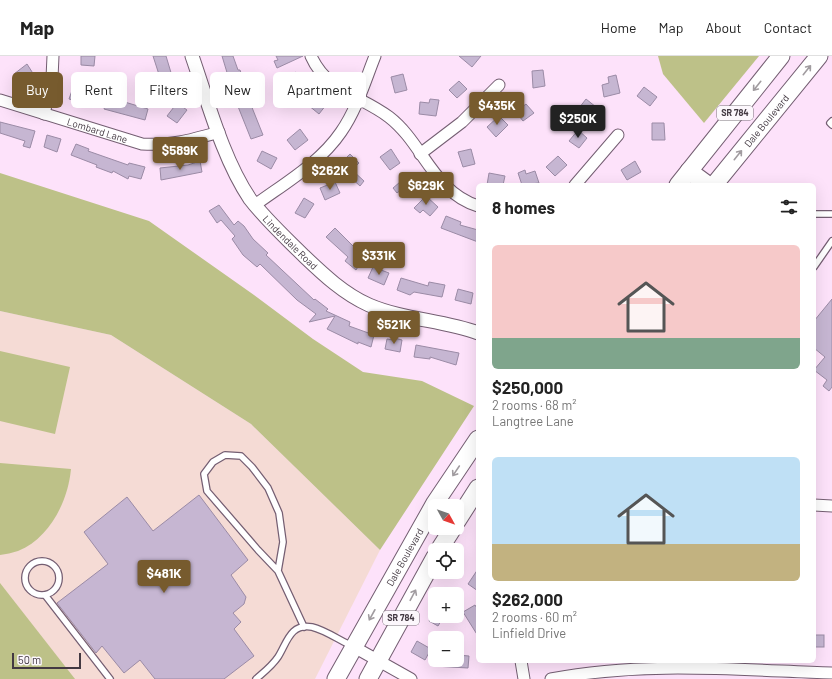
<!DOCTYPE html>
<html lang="en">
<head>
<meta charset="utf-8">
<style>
  body { margin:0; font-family:Barlow,sans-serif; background:#f6f6f6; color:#222; height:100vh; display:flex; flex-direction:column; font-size:15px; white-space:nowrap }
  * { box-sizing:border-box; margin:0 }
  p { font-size:13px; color:#767676 }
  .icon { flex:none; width:22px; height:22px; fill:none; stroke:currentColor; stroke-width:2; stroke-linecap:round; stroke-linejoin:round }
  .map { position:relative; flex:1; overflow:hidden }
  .sheet { position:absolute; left:476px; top:127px; width:340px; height:480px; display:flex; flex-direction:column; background:#fff; border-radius:6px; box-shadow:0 4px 16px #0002 }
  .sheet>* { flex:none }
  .banner { position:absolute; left:12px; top:16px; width:380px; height:36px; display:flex; gap:8px }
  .needle { width:26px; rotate:130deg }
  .buttons { position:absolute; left:428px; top:443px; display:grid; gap:8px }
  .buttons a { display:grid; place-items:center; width:36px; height:36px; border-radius:6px; background:#fff; box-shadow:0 4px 16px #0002; font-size:20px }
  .scale { position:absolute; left:12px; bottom:10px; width:69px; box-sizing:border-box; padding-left:4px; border:2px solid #433942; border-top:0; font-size:11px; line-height:14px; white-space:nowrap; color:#433942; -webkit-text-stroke:3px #fcf7fc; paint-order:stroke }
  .price { position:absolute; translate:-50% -34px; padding:0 9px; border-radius:4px; background:#775b2e; color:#fff; font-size:13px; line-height:26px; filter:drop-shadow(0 1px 2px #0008) }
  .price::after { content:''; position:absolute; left:50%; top:24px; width:12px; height:9px; margin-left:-6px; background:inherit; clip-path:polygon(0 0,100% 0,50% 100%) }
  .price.active { background:#222; color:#fff }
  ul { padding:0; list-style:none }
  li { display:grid; align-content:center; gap:8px; height:212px; padding:0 16px }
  li span { display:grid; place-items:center; height:124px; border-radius:6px; color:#555 }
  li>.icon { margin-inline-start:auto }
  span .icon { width:72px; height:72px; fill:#fffc; stroke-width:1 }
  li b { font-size:17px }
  h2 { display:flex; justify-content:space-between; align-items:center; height:48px; padding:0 16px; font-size:17px }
  .chip { padding:0 14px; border-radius:6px; background:#fff; box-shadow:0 4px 16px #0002; font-size:14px; line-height:36px }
  .chip.active { background:#775b2e; color:#fff }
  header { display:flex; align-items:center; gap:24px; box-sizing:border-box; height:56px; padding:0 20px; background:#fff; border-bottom:1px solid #e0e0e0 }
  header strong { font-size:19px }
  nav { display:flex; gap:22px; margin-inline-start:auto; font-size:14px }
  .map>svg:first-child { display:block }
</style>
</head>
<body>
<header>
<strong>Map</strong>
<nav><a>Home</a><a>Map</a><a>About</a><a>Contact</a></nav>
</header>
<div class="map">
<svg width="832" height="623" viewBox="0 0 832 623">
  <rect width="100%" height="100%" fill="#fde2fa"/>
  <path fill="#f5dbd5" d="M0,255L111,279L251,368L380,494L315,623H0Z"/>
  <g fill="#bdc188">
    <path d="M658,0H759L704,67L663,18Z"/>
    <path d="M0,117L149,165L254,239L313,283L363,316L422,325L474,350L380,494L251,368L111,279L0,255Z"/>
    <path d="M0,295L70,311L55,378L0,365Z"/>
    <path d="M0,407L71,413C68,445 50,482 18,495C12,497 6,498 0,499Z"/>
    <path d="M0,527L75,623H0Z"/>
  </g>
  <g fill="#c6b6d2" stroke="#9b8ba6">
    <path d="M81,0H95L94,10L81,9Z"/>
    <path d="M153,0H166L175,30L164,34Z"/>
    <path d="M222,0H233L238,14H240L245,28L243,29L263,79L251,83L235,43Z"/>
    <path d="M276,0H303L277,12L274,5L278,4Z"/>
    <path d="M459,0H481L472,11Z"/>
    <path d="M27,8L34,19L20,28L14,18Z"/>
    <path d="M543,14L545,30L533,32L532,15Z"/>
    <path d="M296,16L306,30L295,36L286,23Z"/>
    <path d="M403,18L407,34L395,37L391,21Z"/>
    <path d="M616,19L620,37L604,41L602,29L609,27L608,21Z"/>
    <path d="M459,25L467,33L457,42L449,34Z"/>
    <path d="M74,29L85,33L80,46L69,43Z"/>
    <path d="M644,31L657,41L650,50L637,40Z"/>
    <path d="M316,40L323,44L326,49L319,58L308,49Z"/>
    <path d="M108,41L148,53L145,64L104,53Z"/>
    <path d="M430,43L439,44L436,60L419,58L420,46L429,47Z"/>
    <path d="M586,43L596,51L587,62H584L576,56Z"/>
    <path d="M177,47L187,54L177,67L167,60Z"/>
    <path d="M526,48L534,57L523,65L516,56Z"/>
    <path d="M499,60L508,69L496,81L487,71Z"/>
    <path d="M0,66L35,75L30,92L23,90L25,85L0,77Z"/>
    <path d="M652,67H664L665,84H652Z"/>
    <path d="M300,73L308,84L295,94L287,84Z"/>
    <path d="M578,74L587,82L579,92L569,85Z"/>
    <path d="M47,79L61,83L57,96L44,91Z"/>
    <path d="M76,88L89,93L88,95L128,109L129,107L145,111L141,123L129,120L128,123L113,115L112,117L96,111L97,109L71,99Z"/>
    <path d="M391,93L400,107L390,114L380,101Z"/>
    <path d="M471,93L475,108L463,111L458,96Z"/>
    <path d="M262,95L277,102L271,113L257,105Z"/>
    <path d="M350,98L359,107L352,114L364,125L360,130L338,110Z"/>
    <path d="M558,100L567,109L555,120L546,111Z"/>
    <path d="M200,105L202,116L161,124L160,112L188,109Z"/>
    <path d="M635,105L641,116L627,124L621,114Z"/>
    <path d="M525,114L526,118L535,115L539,127L522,129L518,117Z"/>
    <path d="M489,117L505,120L503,129H487Z"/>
    <path d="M407,120L417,131L407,139L402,133L397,137L393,132Z"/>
    <path d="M335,126L340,137L325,144L320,132Z"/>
    <path d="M426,140L438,151L430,160L423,154L420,157L414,152Z"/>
    <path d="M304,142L314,148L305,162L295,157Z"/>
    <path d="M219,149L234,169L238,165L244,170L253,183L268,197L266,199L314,244L315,243L328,253L326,255L350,266L349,270L374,279L371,291L358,286V288L327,273L335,260L309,266L316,258L297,244L260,208L257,211L243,199L232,183L235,180L221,164L217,167L209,155Z"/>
    <path d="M446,160L461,166L460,169L478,174V186L441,172Z"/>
    <path d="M335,172L355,192L365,199L356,214L345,205L348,201L326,181Z"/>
    <path d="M373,211L389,217L384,229L368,222Z"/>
    <path d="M401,222L428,230L429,226L445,229L442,241L414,236L410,239L397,234Z"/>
    <path d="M458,233L473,237L471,248L455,244Z"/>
    <path d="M832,243V331L829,335L823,330L827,324L814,314L825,301L814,292V265Z"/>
    <path d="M394,282L402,284L400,296L385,293L387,283L393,284Z"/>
    <path d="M416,289L459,297L456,309L430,301V303L414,301Z"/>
    <path d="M199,439L248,504L231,519L246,541L244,548L233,557L241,566L234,573L254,600L224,623H155L140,604L124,617L102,590L96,597L57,547L108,508L84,476L127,441L153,475Z"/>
    <path d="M478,513V535L468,528Z"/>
    <path d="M475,549L478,554V580L463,556Z"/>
    <path d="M432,560H444L438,570L429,565Z"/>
    <rect x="814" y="579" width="10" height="12"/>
    <path d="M417,585L431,593L425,604L411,596Z"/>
    <path d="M457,599L469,600L468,612L434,610V604H457Z"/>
  </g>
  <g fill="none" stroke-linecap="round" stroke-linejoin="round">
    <defs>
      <g id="service">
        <path d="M832,65L830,67L832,69"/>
        <path d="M814,158H832"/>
        <path d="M814,211L832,185"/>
        <circle cx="42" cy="522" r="17"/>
        <path d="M278,515L258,494L207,435L204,418L213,406L225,399L241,400L252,411L268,432L279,457L283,486L278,515L304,571"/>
        <path d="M45,539L110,623"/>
        <path d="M256,623C264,616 272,610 278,601C287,587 290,567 312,571C325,574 339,584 352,590"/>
      </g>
      <g id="minor">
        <path d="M311,0C327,36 360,39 389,61C423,87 433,136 478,150"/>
        <path id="s1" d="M0,44L142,88C171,90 191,84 219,76"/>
        <path d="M44,58L52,22L53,0"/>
        <path d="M420,98L462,66L499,29"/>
        <path d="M575,129L618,79"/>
        <path d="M255,149C285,127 320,107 341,76C357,53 365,25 375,0"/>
        <path d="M814,449L832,450"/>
        <path d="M354,591L411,623"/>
        <path d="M521,605L524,623"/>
        <path d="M551,623C643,605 739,614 832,617"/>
      </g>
      <g id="tertiary">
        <path id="s2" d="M192,0C208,46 223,103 250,143C266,164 286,182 304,200C324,219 344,238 369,249C404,264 443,264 478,277"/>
      </g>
      <g id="primary">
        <path d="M689,115L708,129"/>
        <path d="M678,129L781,0"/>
        <path id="s3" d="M714,129L819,0"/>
        <path d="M457,465L478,432"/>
        <path d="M439,494L453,472"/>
        <path id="s4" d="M336,623L435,447L478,383"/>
        <path d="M368,623L435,501"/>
      </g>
    </defs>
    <use href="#service" stroke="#745e72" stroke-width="8"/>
    <use href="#minor" stroke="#745e72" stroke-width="13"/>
    <use href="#tertiary" stroke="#745e72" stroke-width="15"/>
    <use href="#primary" stroke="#745e72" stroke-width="19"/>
    <use href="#service" stroke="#fff" stroke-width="5.5"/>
    <use href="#minor" stroke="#fff" stroke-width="11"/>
    <use href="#tertiary" stroke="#fff" stroke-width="13"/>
    <use href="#primary" stroke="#fff" stroke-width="17"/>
  </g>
  <defs><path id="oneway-shaft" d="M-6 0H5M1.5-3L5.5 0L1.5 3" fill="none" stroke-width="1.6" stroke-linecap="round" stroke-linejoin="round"/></defs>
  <g stroke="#a19ca0">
    <use href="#oneway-shaft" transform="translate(807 14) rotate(-51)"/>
    <use href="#oneway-shaft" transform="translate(757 30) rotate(129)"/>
    <use href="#oneway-shaft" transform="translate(738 99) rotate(-51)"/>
    <use href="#oneway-shaft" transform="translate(456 415) rotate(124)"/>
    <use href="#oneway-shaft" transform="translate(413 539) rotate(-62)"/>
    <use href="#oneway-shaft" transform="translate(372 559) rotate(119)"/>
  </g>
  <g text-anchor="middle" stroke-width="3" stroke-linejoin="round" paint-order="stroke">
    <g fill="#fcf7fc" stroke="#7a727a" stroke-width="1">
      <rect x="717" y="50" width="36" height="14" rx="3"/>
      <rect x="383" y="555" width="36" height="14" rx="3"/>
    </g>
    <g font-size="9" font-weight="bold" fill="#433942">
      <text x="735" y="60">SR 784</text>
      <text x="401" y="565">SR 784</text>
    </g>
    <g font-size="10" fill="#433942" stroke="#fcf7fc">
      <text dy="4" stroke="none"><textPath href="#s3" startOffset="83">Dale Boulevard</textPath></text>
      <text dy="4" stroke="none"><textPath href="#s1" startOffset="102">Lombard Lane</textPath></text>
      <text dy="4" stroke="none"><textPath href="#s2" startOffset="214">Lindendale Road</textPath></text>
      <text dy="4" stroke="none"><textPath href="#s4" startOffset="140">Dale Boulevard</textPath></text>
    </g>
  </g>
</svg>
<div class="buttons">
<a><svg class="needle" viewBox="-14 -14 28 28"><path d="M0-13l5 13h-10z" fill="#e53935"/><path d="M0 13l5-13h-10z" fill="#767676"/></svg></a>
<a><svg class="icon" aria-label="locate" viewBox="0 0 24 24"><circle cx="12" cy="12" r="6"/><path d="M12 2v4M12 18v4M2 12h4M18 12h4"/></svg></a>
<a>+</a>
<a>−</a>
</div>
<div class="scale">50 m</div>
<b class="price" style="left:497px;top:70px">$435K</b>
<b class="price active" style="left:578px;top:83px">$250K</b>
<b class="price" style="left:180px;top:115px">$589K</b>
<b class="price" style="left:330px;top:135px">$262K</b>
<b class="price" style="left:426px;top:150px">$629K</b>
<b class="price" style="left:379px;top:220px">$331K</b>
<b class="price" style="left:394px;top:289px">$521K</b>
<b class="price" style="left:164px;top:538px">$481K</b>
<div class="banner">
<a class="chip active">Buy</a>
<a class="chip">Rent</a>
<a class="chip">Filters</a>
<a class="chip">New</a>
<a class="chip">Apartment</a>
</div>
<section class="sheet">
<h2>8 homes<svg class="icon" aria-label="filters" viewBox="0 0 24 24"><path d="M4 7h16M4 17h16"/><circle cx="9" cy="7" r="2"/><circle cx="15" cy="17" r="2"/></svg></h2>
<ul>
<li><span style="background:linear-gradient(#f6c9c9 75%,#7fa58c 0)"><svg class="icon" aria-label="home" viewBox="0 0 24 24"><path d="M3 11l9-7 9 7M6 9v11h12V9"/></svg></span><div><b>$250,000</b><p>2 rooms · 68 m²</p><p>Langtree Lane</p></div></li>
<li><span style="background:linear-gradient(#bfe0f5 70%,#c2b280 0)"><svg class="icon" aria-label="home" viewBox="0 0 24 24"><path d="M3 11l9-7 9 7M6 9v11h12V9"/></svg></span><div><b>$262,000</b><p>2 rooms · 60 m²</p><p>Linfield Drive</p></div></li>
</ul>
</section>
</div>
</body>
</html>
